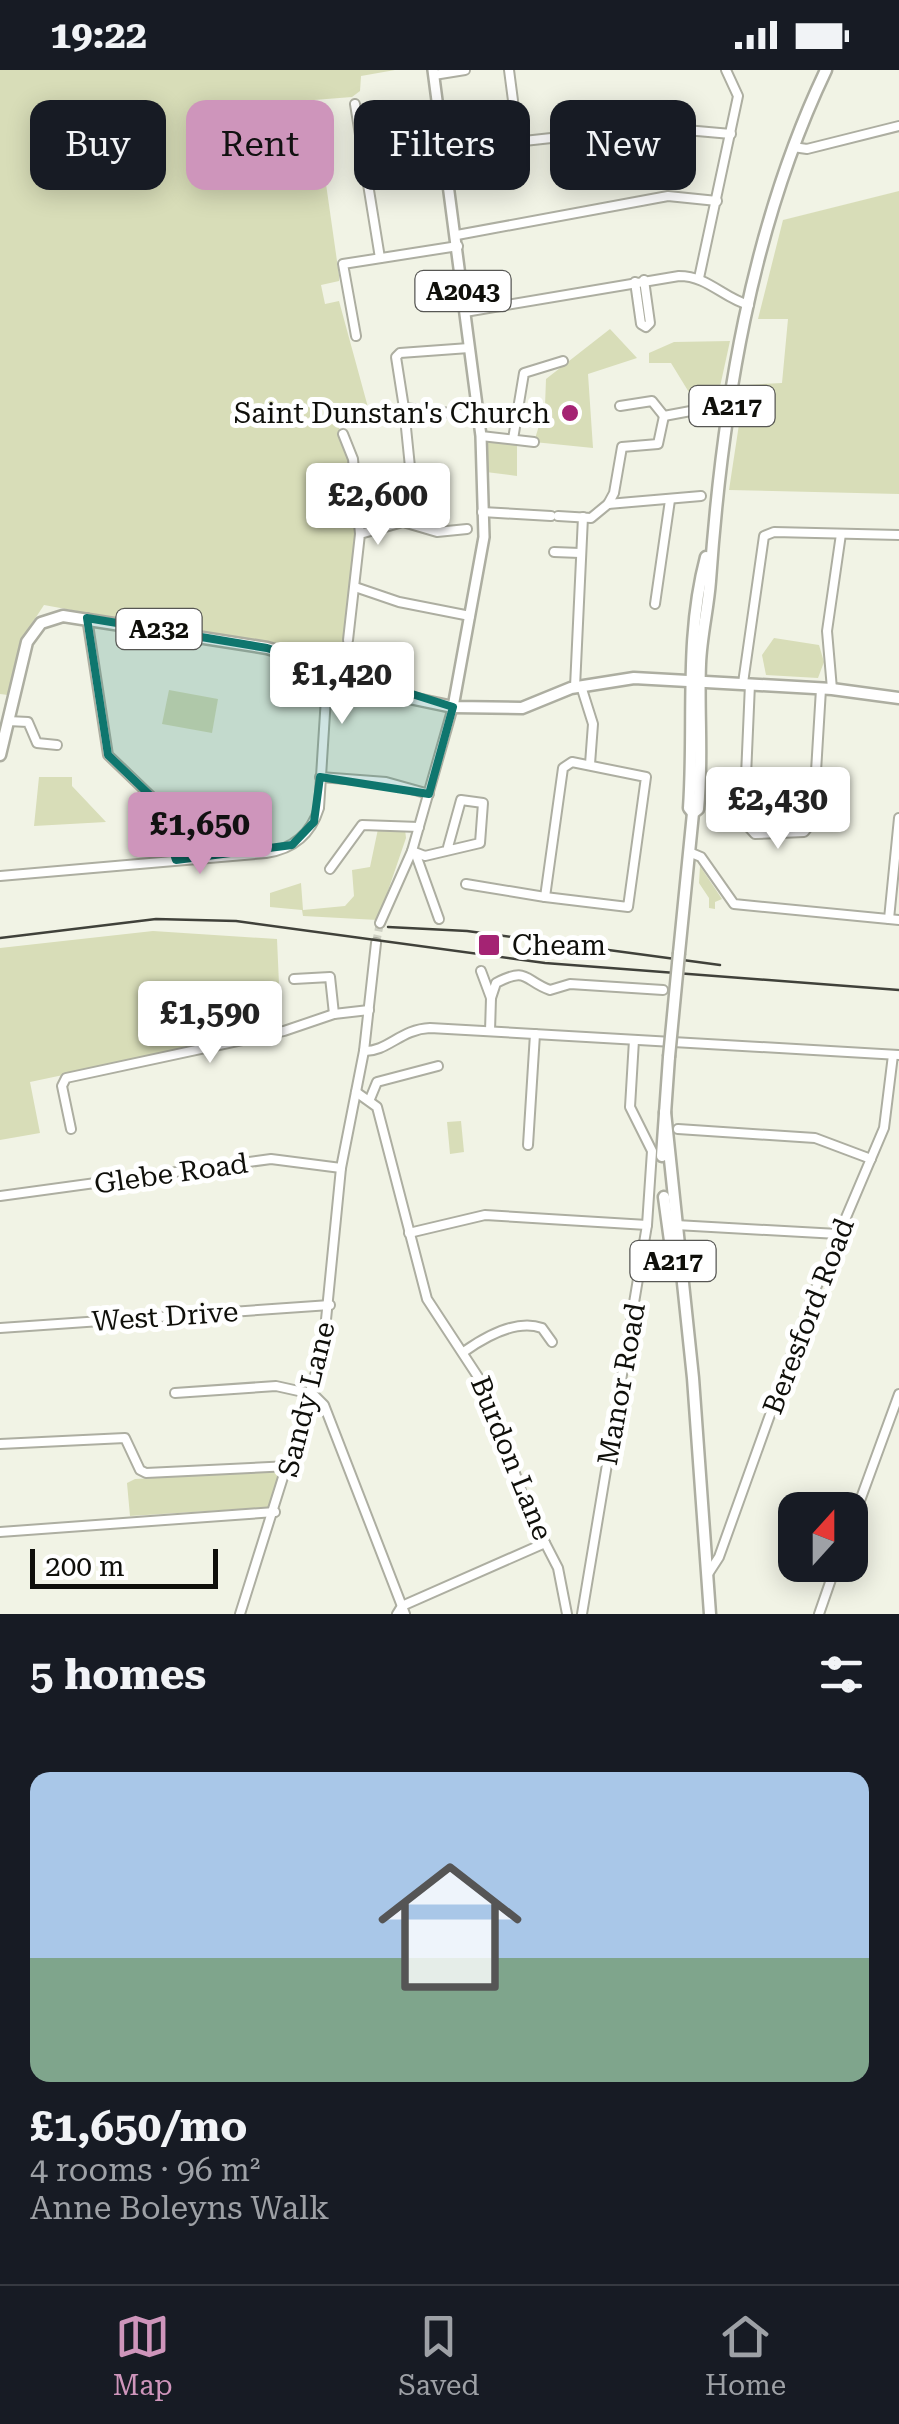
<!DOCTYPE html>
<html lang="en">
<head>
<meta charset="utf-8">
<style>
  body { margin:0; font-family:"Roboto Serif",serif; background:#242831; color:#f1f3f6; height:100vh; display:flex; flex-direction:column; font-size:38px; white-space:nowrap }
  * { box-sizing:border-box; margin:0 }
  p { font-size:32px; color:#9ea1a6 }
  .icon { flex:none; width:55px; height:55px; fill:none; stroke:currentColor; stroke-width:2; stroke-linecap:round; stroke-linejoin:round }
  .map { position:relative; height:1544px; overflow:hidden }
  .panel { display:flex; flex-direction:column; background:#171b24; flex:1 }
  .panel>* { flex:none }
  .top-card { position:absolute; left:30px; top:30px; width:840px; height:90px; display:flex; gap:20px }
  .needle { width:65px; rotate:21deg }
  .fabs { position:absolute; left:778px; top:1422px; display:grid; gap:20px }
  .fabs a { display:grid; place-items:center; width:90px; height:90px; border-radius:20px; background:#171b24; box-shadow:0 5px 25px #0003; font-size:50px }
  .scale { position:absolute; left:30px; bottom:25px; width:188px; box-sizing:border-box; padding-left:10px; border:5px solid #0f0f0a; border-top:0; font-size:28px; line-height:35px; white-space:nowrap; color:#0f0f0a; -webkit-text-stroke:8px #fff; paint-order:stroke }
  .price { position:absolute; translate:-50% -85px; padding:0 22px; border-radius:10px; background:#fff; color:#222; font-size:32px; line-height:65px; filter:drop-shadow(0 2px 5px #0008) }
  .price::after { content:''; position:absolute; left:50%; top:60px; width:30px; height:22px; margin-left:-15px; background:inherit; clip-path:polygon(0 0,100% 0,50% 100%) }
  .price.active { background:#ce95bb; color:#111 }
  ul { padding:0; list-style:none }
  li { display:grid; align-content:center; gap:20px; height:530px; padding:0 30px }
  li span { display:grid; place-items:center; height:310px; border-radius:20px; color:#555 }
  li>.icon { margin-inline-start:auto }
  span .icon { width:180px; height:180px; fill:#fffc; stroke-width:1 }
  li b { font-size:42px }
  h2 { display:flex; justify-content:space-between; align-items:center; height:120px; padding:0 30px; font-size:42px }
  .tag { padding:0 35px; border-radius:20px; background:#171b24; box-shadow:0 5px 25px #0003; font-size:35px; line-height:90px }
  .tag.active { background:#ce95bb; color:#111 }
  .status { display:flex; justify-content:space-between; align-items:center; height:70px; padding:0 50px; background:#171b24; direction:ltr }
  .status svg { height:28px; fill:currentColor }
  .tab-bar { display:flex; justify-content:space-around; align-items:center; height:140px; border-top:2px solid #363941; background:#171b24; font-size:28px; color:#9ea1a6 }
  .tab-bar a { display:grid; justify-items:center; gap:5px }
  .tab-bar .active { color:#ce95bb }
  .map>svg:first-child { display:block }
</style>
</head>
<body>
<div class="status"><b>19:22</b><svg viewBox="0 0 49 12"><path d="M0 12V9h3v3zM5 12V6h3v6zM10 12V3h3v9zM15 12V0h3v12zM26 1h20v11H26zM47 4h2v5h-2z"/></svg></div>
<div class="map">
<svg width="899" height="1544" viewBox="0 0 899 1544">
  <rect width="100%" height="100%" fill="#f1f3e5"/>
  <g fill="#d8ddb8">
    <path d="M0,0H395L361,6L360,21L352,27L314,30L339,205V211L321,215L325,234L339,231L369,341L336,349C342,369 353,388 355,409C360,465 351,534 339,589L44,535L23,567L8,625L0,624Z"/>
    <path d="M899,121V424L729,420L745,315L782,313L788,249H758L783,150Z"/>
    <path d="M610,259L637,288L588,304L593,378L534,372L545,336L546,309Z"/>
    <path d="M730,271L716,335L698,337L671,293H649V283L674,272Z"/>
    <path d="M486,370L517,374V406L486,402Z"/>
    <path d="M774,568L819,575L824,592L818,608L766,605L762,585Z"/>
    <path d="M169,620L218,629L212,663L162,654Z"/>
    <path d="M39,707H72V716L106,752L34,756Z"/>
    <path d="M378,759H405L406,768L378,850L303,846L302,840L270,837V823L301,813L303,840L345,836L354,826L352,800L370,797Z"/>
    <path d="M700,796L722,829L715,832V839L709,838V828L699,813Z"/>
    <path d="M153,861L277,869L281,959L30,1012L40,1063L0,1070V878Z"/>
    <path d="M461,1051L464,1082L450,1084L447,1052Z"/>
    <path d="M282,1401L271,1437L130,1446L127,1413L135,1409Z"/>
  </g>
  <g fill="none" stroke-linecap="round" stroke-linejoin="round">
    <path stroke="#cfd1c4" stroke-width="8" stroke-dasharray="8 4" stroke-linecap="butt" d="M376,873L380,853"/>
    <defs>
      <g id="minor">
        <path d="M509,0L517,61L524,71L652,57L731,64"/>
        <path d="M434,5L465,0"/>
        <path d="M355,34L380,188"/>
        <path d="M793,77L807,79L899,56"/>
        <path d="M457,165L668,126L717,131"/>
        <path d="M699,208L738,26L726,0"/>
        <path d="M635,212L641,254L646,257L650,253L644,210"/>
        <path d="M465,242L679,206C708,206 723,228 749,235"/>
        <path d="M356,266L343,194L458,176"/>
        <path d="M469,278L400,283L396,287L404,338L478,346"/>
        <path d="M620,336L652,331L664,346"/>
        <path d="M404,338L410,397"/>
        <path d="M664,346L712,337"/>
        <path d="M343,364L353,389L360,464"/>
        <path d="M481,366L534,372"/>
        <path d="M513,369L524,303L563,291"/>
        <path d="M608,434L614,423L622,377L658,374L664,346"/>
        <path d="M482,442L551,446"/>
        <path d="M558,446L591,448L608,434L701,426"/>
        <path d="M554,482L580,483"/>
        <path d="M355,517L399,532L470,546"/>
        <path d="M655,534L670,430"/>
        <path d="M87,548L108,685L157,732L176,790"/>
        <path d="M348,570L360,464L403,452L437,462L467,459"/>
        <path d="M743,613L764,466L774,462L899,465"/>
        <path d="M750,614L744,752L755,764L804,762L813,751L821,619"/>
        <path d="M581,616L593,654L590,694"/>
        <path d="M575,617L583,447"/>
        <path d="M832,619L827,561L841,464"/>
        <path d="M8,651L28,652L37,673L57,675"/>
        <path d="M572,692L646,707L628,837L545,827L563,698Z"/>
        <path d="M320,707L386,712L429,724"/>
        <path d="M412,781L425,786L480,773L483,733L461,730L448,777"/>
        <path d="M689,782L701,787L734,834L899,850"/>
        <path d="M416,785L439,849"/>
        <path d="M330,799L362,755L419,757"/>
        <path d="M0,806L266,783C293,779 311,764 319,738L328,596"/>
        <path d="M466,814L545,827"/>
        <path d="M889,849L899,748"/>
        <path d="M380,853L412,781L453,637"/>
        <path d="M481,901L491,928L490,961"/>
        <path d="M294,909L330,907L334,944"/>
        <path d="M491,928L496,913C528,896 524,911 550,920L570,914L663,920"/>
        <path d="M364,981C387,982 401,959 430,958L899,985"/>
        <path d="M356,1022L377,1037L427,1229L486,1319L527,1438L558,1498L567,1544"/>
        <path d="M370,1029L377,1012L438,996"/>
        <path d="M71,1059L62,1016L66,1008L284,961L334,944L369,940"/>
        <path d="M678,1059L815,1068L871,1089"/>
        <path d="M528,1075L535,964"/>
        <path d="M0,1126L271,1089L341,1098"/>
        <path d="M676,1155L838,1164"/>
        <path d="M409,1163L485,1145L647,1155"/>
        <path d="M0,1258L330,1235"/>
        <path d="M465,1281C485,1267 517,1249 542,1258L552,1272"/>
        <path d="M175,1323L276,1316L312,1324"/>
        <path d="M312,1323L324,1335L405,1544"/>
        <path d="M0,1374L125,1368L140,1400L146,1403L290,1396"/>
        <path d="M850,1458L899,1324"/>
        <path d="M0,1462L275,1442"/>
        <path d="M708,1504L719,1487L813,1225L884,1058L893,985"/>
        <path d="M240,1544L323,1280L341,1098L364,981L376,873"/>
        <path d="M397,1544L402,1536L545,1473"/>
        <path d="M582,1544L647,1155L652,1081L630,1037L634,970"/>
        <path d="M819,1544L836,1495"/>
      </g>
      <path id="major" d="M433,0L481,366L484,467L453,637"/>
      <g id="highway">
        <path d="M0,685L27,572L41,553L63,546L267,578L338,599L410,628L453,637L522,638L571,618L634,608L832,619L899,628"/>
        <path d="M693,743L689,738C695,653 684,570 706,487"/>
        <path d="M679,883L693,743L698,739C703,690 698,643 700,594C701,566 708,539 710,511C722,339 751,157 826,0"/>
        <path d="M665,1042L693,1308L710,1544"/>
        <path d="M662,1086L669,987"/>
        <path d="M664,1127L674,1200"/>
      </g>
    </defs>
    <use href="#minor" stroke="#adaea1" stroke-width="12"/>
    <use href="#major" stroke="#adaea1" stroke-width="14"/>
    <use href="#highway" stroke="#adaea1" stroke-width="15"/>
    <use href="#minor" stroke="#fff" stroke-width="8"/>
    <use href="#major" stroke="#fff" stroke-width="9"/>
    <use href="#highway" stroke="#fff" stroke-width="10"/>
    <g stroke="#40413a" stroke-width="2.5">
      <path d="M388,857L467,861L720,895"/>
      <path d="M0,868L156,849L236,851L545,893L899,920"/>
    </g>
    <defs>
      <path id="highway-bridge" d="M669,987L679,883"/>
    </defs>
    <use href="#highway-bridge" stroke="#adaea1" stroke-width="15" stroke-linecap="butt"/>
    <use href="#highway-bridge" stroke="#fff" stroke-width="10"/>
  </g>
  <path fill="#0f766e" fill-opacity="0.2" stroke="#0f766e" stroke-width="8" stroke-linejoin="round" d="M87,548L267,578L453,637L429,724L320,707L314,752L292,775L176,790L157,732L108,685Z"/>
  <g fill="#a42373" stroke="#fff" stroke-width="4">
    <circle cx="570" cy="343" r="10"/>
    <rect x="477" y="863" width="24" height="24" rx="5"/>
  </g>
  <g text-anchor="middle" stroke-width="10" stroke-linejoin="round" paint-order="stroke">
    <g fill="#fff" stroke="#575754" stroke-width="2.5">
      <rect x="415.5" y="201" width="95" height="40" rx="8"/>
      <rect x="689.5" y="316" width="85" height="40" rx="8"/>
      <rect x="116.5" y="539" width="85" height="40" rx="8"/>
      <rect x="630.5" y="1171" width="85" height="40" rx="8"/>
    </g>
    <g font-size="25" font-weight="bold" fill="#0f0f0a">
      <text x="463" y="230">A2043</text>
      <text x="732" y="345">A217</text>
      <text x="159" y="568">A232</text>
      <text x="673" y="1200">A217</text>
    </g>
    <g font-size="28" fill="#0f0f0a" stroke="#fff" text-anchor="end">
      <text x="550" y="353">Saint Dunstan's Church</text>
      <text x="512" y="885" text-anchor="start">Cheam</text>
    </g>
    <g font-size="28" fill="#0f0f0a" stroke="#fff">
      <text transform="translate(171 1103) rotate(-8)" y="10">Glebe Road</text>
      <text transform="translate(165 1246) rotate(-4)" y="10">West Drive</text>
      <text transform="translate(808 1246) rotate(-69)" y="10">Beresford Road</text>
      <text transform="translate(621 1314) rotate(-80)" y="10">Manor Road</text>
      <text transform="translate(306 1329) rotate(-76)" y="10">Sandy Lane</text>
      <text transform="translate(512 1388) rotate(68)" y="10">Burdon Lane</text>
    </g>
  </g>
</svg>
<div class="fabs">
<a><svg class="needle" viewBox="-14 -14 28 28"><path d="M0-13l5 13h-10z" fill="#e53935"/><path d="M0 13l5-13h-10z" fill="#9ea1a6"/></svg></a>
</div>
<div class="scale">200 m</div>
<b class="price" style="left:378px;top:478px">£2,600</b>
<b class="price" style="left:342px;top:657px">£1,420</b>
<b class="price" style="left:778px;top:782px">£2,430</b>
<b class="price active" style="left:200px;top:807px">£1,650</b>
<b class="price" style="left:210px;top:996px">£1,590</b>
<div class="top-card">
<a class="tag">Buy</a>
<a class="tag active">Rent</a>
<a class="tag">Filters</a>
<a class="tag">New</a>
</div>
</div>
<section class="panel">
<h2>5 homes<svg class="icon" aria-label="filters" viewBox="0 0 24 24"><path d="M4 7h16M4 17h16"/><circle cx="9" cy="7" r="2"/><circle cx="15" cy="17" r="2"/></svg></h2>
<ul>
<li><span style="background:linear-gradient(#a9c7e8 60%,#7fa58c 0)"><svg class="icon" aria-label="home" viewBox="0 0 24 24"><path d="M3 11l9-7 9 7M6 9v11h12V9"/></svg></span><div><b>£1,650/mo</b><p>4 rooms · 96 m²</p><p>Anne Boleyns Walk</p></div></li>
</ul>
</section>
<nav class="tab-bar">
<a class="active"><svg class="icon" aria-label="map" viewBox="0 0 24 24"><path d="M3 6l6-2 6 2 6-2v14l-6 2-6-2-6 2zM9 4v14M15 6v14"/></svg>Map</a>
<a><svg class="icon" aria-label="saved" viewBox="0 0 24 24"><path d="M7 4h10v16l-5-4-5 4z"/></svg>Saved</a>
<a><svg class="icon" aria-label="home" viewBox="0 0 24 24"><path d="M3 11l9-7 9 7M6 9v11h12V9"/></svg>Home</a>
</nav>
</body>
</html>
